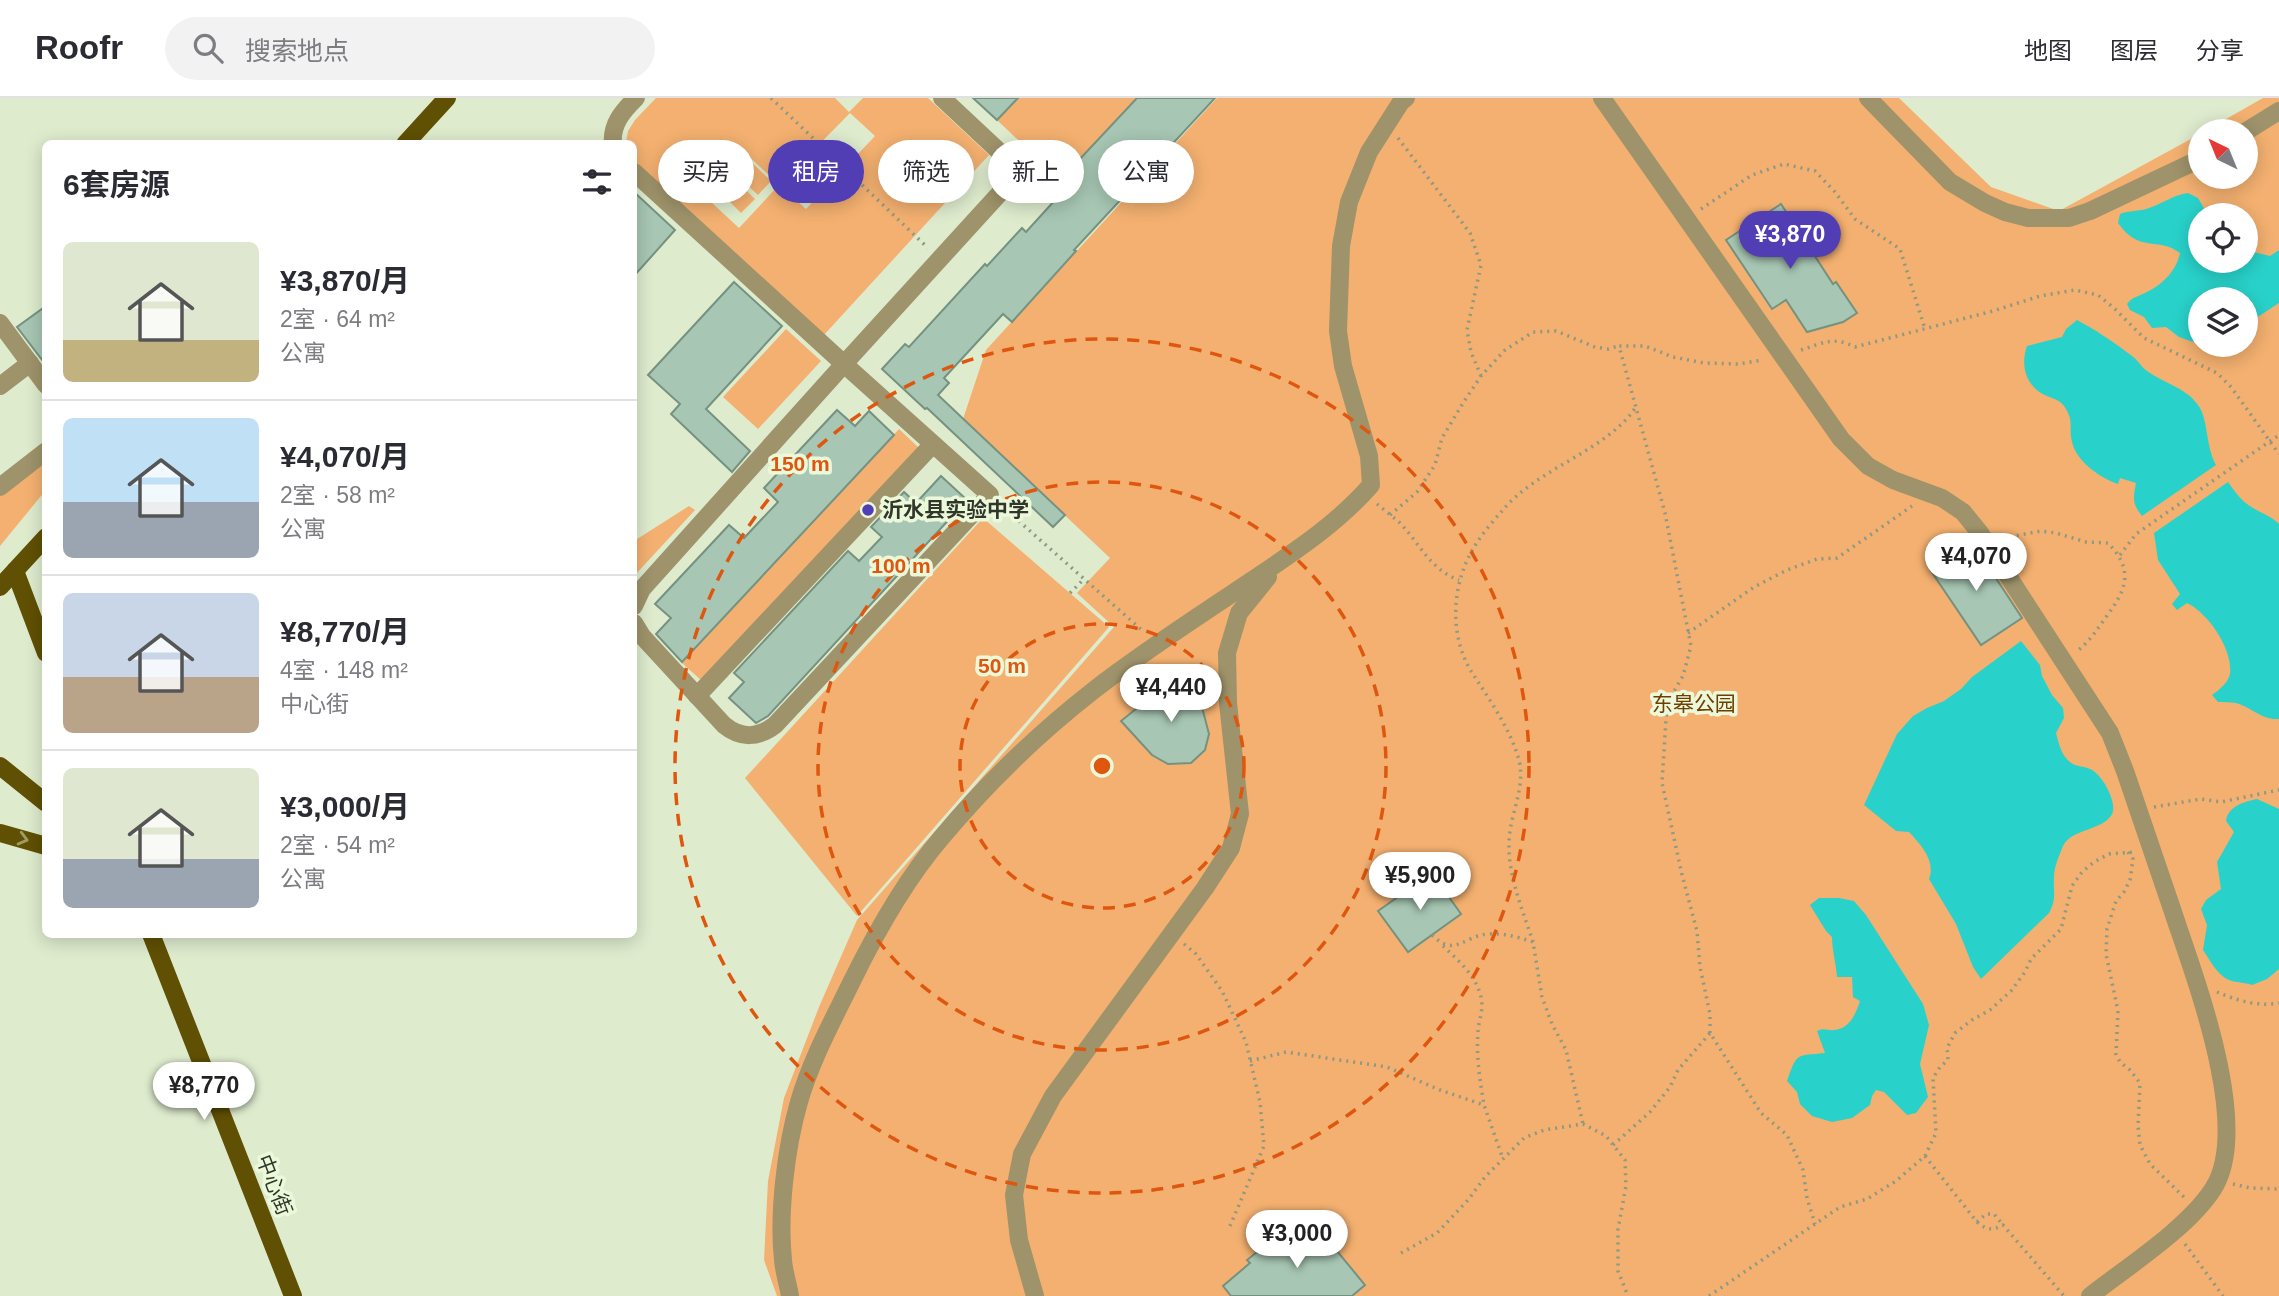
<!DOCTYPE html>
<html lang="zh">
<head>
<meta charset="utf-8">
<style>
  body { margin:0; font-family:Arial,"Noto Sans SC",sans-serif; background:#f2f2f3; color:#2b2b33; height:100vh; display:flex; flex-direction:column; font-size:26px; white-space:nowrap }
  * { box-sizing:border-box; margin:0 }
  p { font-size:23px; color:#7c7c81 }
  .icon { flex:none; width:38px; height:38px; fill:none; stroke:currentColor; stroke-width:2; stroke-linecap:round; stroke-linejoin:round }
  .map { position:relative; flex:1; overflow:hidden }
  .drawer { position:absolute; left:42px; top:42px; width:595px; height:798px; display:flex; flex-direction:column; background:#fff; border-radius:10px; box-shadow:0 4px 18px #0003 }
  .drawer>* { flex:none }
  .top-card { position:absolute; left:658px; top:42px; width:665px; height:63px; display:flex; gap:14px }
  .needle { width:46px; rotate:317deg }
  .tools { position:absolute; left:2188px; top:21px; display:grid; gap:14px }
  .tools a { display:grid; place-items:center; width:70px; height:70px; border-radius:50%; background:#fff; box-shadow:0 4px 18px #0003; font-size:35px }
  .price { position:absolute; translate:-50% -60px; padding:0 16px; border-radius:24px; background:#fff; color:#222; font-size:23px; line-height:46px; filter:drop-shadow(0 2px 4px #0008) }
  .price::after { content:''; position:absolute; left:50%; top:42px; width:21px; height:16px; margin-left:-10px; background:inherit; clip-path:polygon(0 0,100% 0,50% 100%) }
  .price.on { background:#513eb5; color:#fff }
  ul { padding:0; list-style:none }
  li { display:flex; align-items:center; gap:21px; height:175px; padding:0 21px }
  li+li { border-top:2px solid #e1e1e2 }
  li span { display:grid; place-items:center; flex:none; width:196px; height:140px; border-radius:10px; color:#555 }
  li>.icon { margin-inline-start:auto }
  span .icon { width:84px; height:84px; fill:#fffc; stroke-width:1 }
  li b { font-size:30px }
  h2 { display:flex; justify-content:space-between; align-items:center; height:84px; padding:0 21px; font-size:30px }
  .chip { padding:0 24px; border-radius:32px; background:#fff; box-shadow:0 4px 18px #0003; font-size:24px; line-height:63px }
  .chip.on { background:#513eb5; color:#fff }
  header { display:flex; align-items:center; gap:42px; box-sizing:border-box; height:98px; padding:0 35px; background:#fff; border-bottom:2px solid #e1e1e2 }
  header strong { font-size:33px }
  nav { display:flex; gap:38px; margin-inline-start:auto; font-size:24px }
  .search { width:490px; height:63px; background:#f2f2f3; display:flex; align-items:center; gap:18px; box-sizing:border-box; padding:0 24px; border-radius:38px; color:#7c7c81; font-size:26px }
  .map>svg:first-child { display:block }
</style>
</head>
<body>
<header>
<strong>Roofr</strong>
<div class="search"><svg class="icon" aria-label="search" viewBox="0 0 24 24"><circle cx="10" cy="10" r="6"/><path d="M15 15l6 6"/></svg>搜索地点</div>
<nav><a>地图</a><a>图层</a><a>分享</a></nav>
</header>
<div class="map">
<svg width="2279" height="1198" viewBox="0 0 2279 1198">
  <rect width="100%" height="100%" fill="#deebcd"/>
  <g fill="#f3b070" fill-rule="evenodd">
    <path d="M656,0H835L849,14L863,0H928L989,57L823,238L634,63V46L626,44L628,33L635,22ZM850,15L875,38L806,111L779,87ZM737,47L779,87L739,130L696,90Z"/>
    <path d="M1018,0H1137L1060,82L997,22Z"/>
    <path d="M1217,0H1899L1991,89L2059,113L2200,36V79H2245V33H2205L2263,0H2279V1198H777L764,1162L768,1083L784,1000L819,909L857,822L1114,529L1077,495L1110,460L963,321L986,252ZM2200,117H2245V163H2200ZM2200,201H2245V247H2200Z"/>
    <path d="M743,56L771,83L758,97L729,70Z"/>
    <path d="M726,73L755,101L741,115L713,87Z"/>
    <path d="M786,231L821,263L758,331L723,299Z"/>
    <path d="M899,331L919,350L702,583L682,565Z"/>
    <path d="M45,358V393L0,448V395Z"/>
    <path d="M689,408L695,412L634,478V443Z"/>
    <path d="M983,420L1109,529L857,818L745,680Z"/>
  </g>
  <g fill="#28d2ca">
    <path d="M2188,95L2198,100L2208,117H2200V163H2245V152L2270,158L2279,152V205L2253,222L2245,238V201H2200V247H2238L2237,248L2216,252L2179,239L2166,229L2152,230L2144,219L2130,212L2127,206C2133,198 2138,199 2147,194C2162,187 2177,172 2180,155C2157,138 2140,156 2118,125L2120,116C2129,112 2139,114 2149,110C2164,105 2173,97 2188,95Z"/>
    <path d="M2077,222C2096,232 2115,245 2132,258C2138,262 2141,269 2147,273C2165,286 2188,290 2200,310C2208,324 2206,349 2216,367L2142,418C2132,406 2133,400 2136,385L2120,380L2118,386C2100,380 2076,363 2072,344C2068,328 2075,324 2064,308C2058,300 2049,300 2041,295C2024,284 2021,265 2027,248L2062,239L2066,231Z"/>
    <path d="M2228,384C2235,394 2242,404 2253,410C2263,416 2271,418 2279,426V621C2261,622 2253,610 2236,605C2230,604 2224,604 2218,604L2212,597C2219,592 2228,585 2230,576C2233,551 2208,515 2187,505L2177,512L2172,506L2180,496L2158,462L2154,435Z"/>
    <path d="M2021,543L2040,567L2042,578L2052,597L2063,610L2064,620L2056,635C2059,646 2061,657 2070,664C2075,669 2084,668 2090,671C2101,675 2118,704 2112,716C2103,733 2072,730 2063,748C2059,758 2054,769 2054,779C2053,795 2057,800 2049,815L1981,881L1973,869L1956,826L1929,781C1936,763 1921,747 1909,734L1896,733L1864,707L1897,636L1913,618L1927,610L1944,603L1961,591L1972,579Z"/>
    <path d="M2257,701L2279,711V871L2267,881L2252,887C2244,884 2237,885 2229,882C2217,877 2210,862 2203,852L2207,827L2201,811L2206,802L2221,791L2217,764L2234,734L2226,723C2228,708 2244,704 2257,701Z"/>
    <path d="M1819,800H1839L1854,803L1866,817L1923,906L1929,927L1920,966L1928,999L1916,1015L1907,1017L1884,994L1876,992L1872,998L1870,1007L1852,1020L1832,1024L1812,1018L1800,1006L1797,994L1787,983C1797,954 1796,958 1825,955L1817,933C1825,929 1827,933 1834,932C1850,931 1856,915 1860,903L1853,899L1852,879H1837C1836,865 1832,852 1832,839L1826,833L1810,807Z"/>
  </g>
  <g fill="#a7c6b3" stroke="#759280" stroke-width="2">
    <path d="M973,0H1018L997,22Z"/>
    <path d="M1137,0H1215L1074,152L1076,153L1012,224L1003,216L944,280L949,285L938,297L1065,417L1053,429L927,310L925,311L882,271L905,246L909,249L985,166L987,168L1022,130L1026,134L1056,101L1049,94Z"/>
    <path d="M634,94L675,132L634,178Z"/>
    <path d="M1781,106L1833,186L1836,184L1857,215L1843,224L1807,234L1786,202L1772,211L1726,142Z"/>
    <path d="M734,184L782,228L706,311L750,353L732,374L671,316L680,306L648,277Z"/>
    <path d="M46,208V267L17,229Z"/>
    <path d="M837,312L855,328L869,313L894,337L682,564L656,536L671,520L655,506L729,427L744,440L760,423L778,404L764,390Z"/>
    <path d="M941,378L967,402L768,618L756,625L729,600L744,584L734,575L848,453L859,463L882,439L871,429L904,394L916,405Z"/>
    <path d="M1971,442L2022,520L1981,547L1929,470Z"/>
    <path d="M1179,576L1203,613L1209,636L1205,652L1191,665L1168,666L1152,657L1121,623Z"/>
    <path d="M1432,775L1461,816L1408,854L1378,813Z"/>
    <path d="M1318,1130L1365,1187L1352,1198H1231L1223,1188L1250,1165L1247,1162L1262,1150L1264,1153L1289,1133L1297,1142L1308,1132L1311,1136Z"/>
  </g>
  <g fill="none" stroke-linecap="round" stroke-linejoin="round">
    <g stroke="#8e9882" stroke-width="3.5" stroke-dasharray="2 5" stroke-linecap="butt">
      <path d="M771,0L928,150"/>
      <path d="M1398,40L1470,135L1481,167L1467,232L1471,254L1481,278"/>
      <path d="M1701,111L1752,77L1784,66L1815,73L1835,94L1855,121L1900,151L1925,231"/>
      <path d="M1801,252C1823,245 1833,238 1855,249L1993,213L2040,198L2075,192L2098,197L2114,210L2144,240L2217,275L2231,289L2279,356"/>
      <path d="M1377,406C1384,412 1392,418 1399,424C1419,444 1430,472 1459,482"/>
      <path d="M1003,409L1144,534"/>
      <path d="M1390,417L1417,394L1435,367L1442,340L1463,305L1481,278L1505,252L1533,234L1556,233L1595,249L1608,251L1618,248"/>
      <path d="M2003,440L2041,433L2056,435L2086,444L2108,445C2134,472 2127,491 2106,519C2097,532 2089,544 2077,553"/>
      <path d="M2120,457L2136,436L2279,337"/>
      <path d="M1070,495L1084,481"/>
      <path d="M1688,535L1754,489L1787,472L1817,461L1837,460L1912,408"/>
      <path d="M2154,709L2201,701L2221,704L2279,692"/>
      <path d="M2128,754L2133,761L2130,782L2124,794L2116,803L2107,831L2106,856L2118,913L2116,956L2120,964L2130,972L2140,985L2138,1028L2140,1047L2150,1066L2185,1100"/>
      <path d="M1432,837C1455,860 1463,838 1488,836C1504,835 1518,839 1533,844L1542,899L1552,926L1566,952L1583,1026"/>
      <path d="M1533,844C1523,813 1508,778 1509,746C1509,717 1526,691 1519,662C1510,630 1489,601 1471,573C1448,535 1452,483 1476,446C1483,435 1493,423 1502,413C1537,370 1607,353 1636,309"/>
      <path d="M1184,846L1196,856L1222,893L1246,944L1260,1004L1264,1048L1230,1128"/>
      <path d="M1443,848C1460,864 1481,882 1482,907C1482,916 1478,926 1478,935C1476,958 1480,983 1484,1007"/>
      <path d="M2217,894C2236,902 2258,909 2279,905"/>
      <path d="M1710,935V916L1700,869L1697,833L1682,777L1662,685L1667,605L1683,578L1691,548L1665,415L1619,248H1645L1673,259L1704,265L1738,266L1763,262"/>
      <path d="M1250,963L1286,954L1387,969L1440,992L1484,1007L1503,1061"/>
      <path d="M1613,1047L1650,1014L1670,989L1678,972L1710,935L1761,1015L1787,1037L1803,1072L1807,1100L1815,1126"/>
      <path d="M1925,1058L1977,1124C1987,1132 1992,1133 2003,1127L2064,1198"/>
      <path d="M2233,1086L2250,1090L2279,1091"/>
      <path d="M1977,1124L1986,1116H1994L2003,1127"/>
      <path d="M2185,1146L2223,1198"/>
      <path d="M1401,1155L1437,1135L1468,1102L1485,1079L1524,1040L1544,1032L1583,1026L1606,1038L1625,1062L1626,1088L1618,1131V1173L1628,1198"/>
      <path d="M1709,1198L1840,1109L1867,1101L1896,1083L1925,1058L1936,1035L1933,980L1940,969L1948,962L1947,950L1955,935L1972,922L1990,912L2011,893L2025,874L2031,861L2061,831L2072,788L2082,774L2094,764L2109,756L2135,754"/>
    </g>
    <g stroke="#9e936a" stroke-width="18">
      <path d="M1602,0L1841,341L1868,368L1893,382L1942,400L1963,414L1980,435L2110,635L2125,673C2141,720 2157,767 2173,814C2194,878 2253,1029 2213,1091C2188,1130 2127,1169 2090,1198"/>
      <path d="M1868,0L1950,84L1985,105L2005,114L2028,120H2069L2090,113L2200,61"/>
      <path d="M2245,34L2279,13"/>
      <path d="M613,46C611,26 623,13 636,0"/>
      <path d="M634,74L844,266L1020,73L942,0"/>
      <path d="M0,225L46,287"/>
      <path d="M0,288L30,265"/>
      <path d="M0,389L46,353"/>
      <path d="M634,508L642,491L651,481L844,266L990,397L775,627C758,640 741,641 724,627L642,538L634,525"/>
      <path d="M697,598L933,346"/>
      <path d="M790,1198C788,1186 784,1174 783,1162C778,1115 786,1049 799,1004C811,962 833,922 852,883C877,832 905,782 942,739C987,685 1039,635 1094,592C1144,553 1199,518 1251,483C1294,454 1337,426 1371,387L1369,358L1343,268L1338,233L1341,148L1349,104L1369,54L1401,4L1406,0"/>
      <path d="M1035,1198L1019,1142L1014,1097L1022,1056L1053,998L1205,790L1231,750L1240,716L1228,605L1227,555L1239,515L1268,479"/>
    </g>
    <g stroke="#605003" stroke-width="18">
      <path d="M405,46L447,0"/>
      <path d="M15,473L46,555"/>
      <path d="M0,489L46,439"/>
      <path d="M0,668L46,705"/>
      <path d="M0,735L46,748"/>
      <path d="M151,836L293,1198"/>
    </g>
  </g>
  <defs><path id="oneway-chevron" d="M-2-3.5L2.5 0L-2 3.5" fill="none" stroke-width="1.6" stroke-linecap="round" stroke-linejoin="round" transform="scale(1.75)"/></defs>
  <use stroke="#9f9c64" href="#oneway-chevron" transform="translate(23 741) rotate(15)"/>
  <g fill="none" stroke="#df570e" stroke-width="3.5" stroke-dasharray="12 9">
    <circle cx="1102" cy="668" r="142"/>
    <circle cx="1102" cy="668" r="284"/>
    <circle cx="1102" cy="668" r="427"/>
  </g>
  <circle fill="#513eb5" stroke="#ebf8da" stroke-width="2.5" cx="868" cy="412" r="7"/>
  <g text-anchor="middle" stroke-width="7" stroke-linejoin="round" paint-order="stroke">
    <g font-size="21" font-weight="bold" fill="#31362b" stroke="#ebf8da" text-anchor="start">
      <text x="882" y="419">沂水县实验中学</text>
    </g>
    <g font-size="21" fill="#6e3e00" stroke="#ebf8da">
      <text x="1694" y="613">东皋公园</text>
    </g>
    <g font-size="21" fill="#31362b" stroke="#ebf8da">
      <text transform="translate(274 1087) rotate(69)" y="7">中心街</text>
    </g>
  </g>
  <circle cx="1102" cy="668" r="10" fill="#df570e" stroke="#ebf8da" stroke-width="3.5"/>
  <g font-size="21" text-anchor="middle" font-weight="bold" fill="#df570e" stroke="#ebf8da" stroke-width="7" stroke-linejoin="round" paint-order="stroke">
    <text x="800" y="373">150 m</text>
    <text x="901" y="475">100 m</text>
    <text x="1002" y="575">50 m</text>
  </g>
</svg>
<div class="tools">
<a><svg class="needle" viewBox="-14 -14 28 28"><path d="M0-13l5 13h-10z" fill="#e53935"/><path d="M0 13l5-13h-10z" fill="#7c7c81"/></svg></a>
<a><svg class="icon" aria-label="locate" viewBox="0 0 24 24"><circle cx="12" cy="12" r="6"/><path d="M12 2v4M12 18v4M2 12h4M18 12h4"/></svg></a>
<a><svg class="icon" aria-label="layers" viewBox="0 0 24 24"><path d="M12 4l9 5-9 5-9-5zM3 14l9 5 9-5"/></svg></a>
</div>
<b class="price on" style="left:1790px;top:173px">¥3,870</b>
<b class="price" style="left:1976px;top:495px">¥4,070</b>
<b class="price" style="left:1171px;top:626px">¥4,440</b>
<b class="price" style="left:1420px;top:814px">¥5,900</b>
<b class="price" style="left:204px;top:1024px">¥8,770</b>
<b class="price" style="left:1297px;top:1172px">¥3,000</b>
<div class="top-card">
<a class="chip">买房</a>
<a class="chip on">租房</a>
<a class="chip">筛选</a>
<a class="chip">新上</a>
<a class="chip">公寓</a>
</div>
<section class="drawer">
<h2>6套房源<svg class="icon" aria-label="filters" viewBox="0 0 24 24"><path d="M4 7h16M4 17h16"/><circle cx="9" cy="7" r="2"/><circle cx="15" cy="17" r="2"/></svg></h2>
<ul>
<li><span style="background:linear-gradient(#dfe7d0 70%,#c2b280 0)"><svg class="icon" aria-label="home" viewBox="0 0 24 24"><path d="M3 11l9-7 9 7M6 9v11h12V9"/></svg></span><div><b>¥3,870/月</b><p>2室 · 64 m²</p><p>公寓</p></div></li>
<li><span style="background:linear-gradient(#bfe0f5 60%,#9aa5b1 0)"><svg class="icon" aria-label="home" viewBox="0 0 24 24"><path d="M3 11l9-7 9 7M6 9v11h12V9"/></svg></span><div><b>¥4,070/月</b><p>2室 · 58 m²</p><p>公寓</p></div></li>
<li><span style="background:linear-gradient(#c9d6e8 60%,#b9a48a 0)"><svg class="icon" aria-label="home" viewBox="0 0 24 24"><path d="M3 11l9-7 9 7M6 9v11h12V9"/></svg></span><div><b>¥8,770/月</b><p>4室 · 148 m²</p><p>中心街</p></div></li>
<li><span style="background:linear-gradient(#dfe7d0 65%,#9aa5b1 0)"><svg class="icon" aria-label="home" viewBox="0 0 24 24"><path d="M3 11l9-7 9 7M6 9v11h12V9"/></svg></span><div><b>¥3,000/月</b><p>2室 · 54 m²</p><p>公寓</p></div></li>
</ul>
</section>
</div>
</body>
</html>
